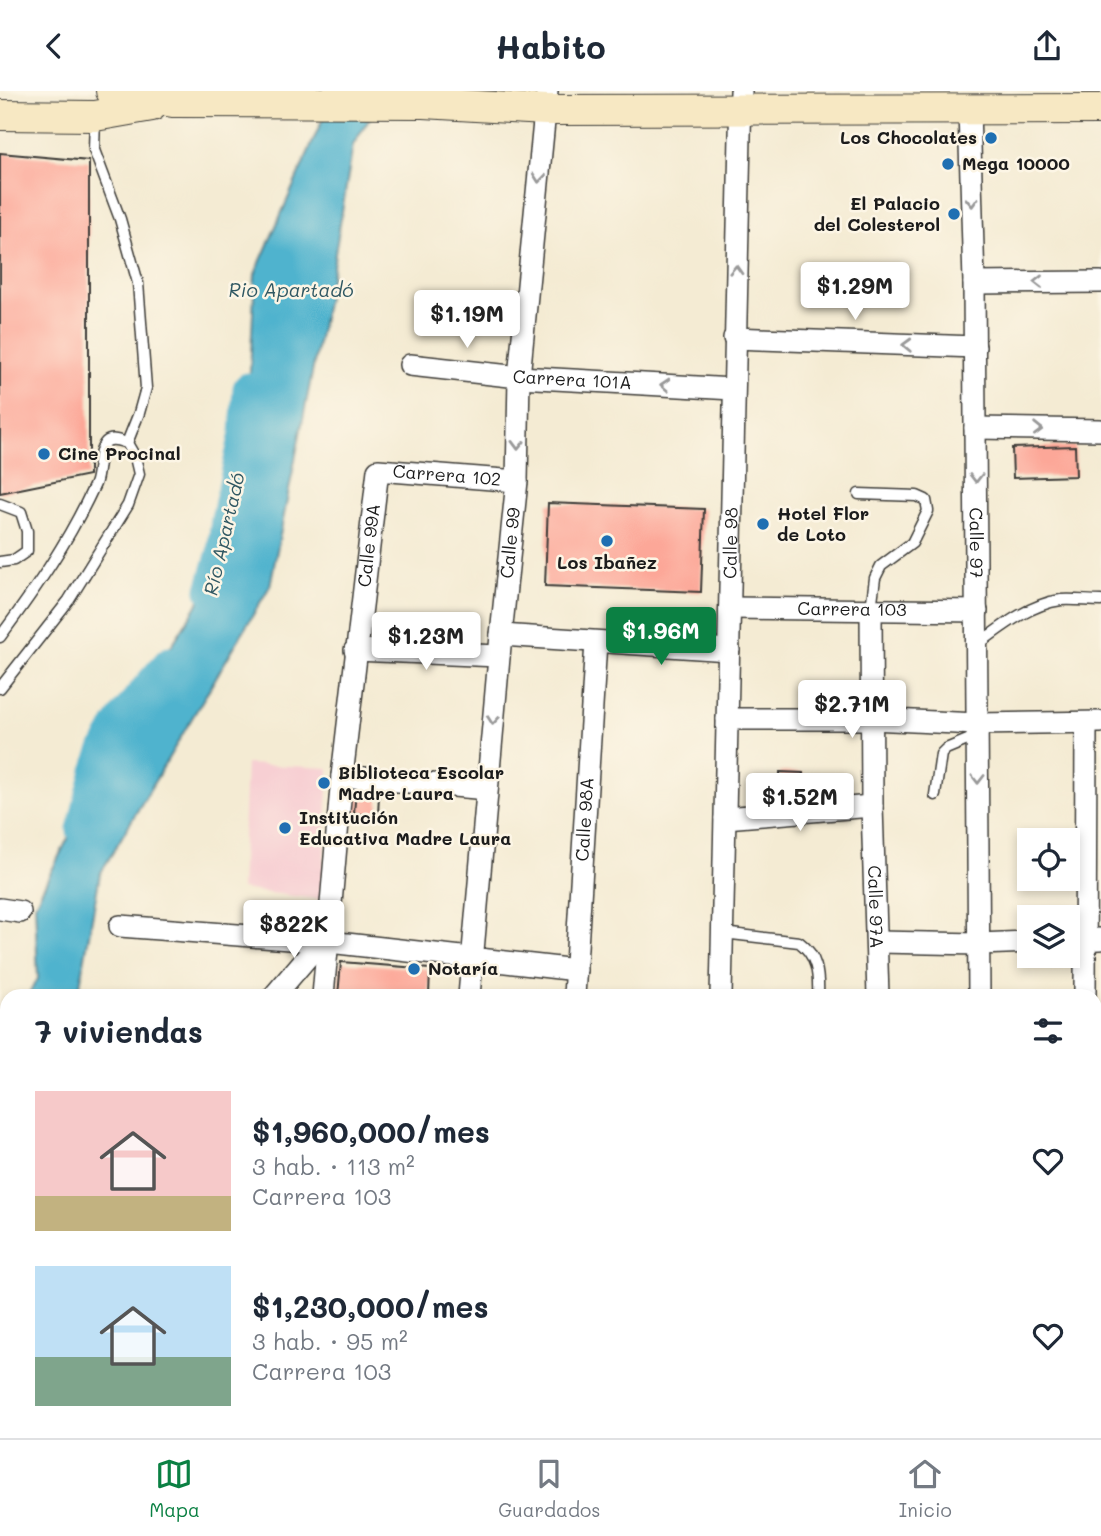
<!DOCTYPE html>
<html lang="es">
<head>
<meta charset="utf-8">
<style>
  body { margin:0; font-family:Mali,sans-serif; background:#f2f2f3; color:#1f2937; height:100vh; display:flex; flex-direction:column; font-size:26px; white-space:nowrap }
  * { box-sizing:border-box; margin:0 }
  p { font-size:23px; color:#747a83 }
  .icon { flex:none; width:38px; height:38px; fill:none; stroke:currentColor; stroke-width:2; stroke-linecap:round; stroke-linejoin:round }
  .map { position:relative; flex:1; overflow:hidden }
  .sheet { position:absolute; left:0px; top:898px; width:1102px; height:450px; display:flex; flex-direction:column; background:#fff; border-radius:21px 21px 0 0; box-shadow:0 4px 10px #0003 }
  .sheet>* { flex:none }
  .tools { position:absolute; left:1017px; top:737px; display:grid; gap:14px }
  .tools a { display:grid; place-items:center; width:63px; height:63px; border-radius:0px; background:#fff; box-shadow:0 4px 10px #0003; font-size:35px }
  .price { position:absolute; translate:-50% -60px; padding:0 16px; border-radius:7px; background:#fff; color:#222; font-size:23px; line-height:46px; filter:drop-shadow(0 2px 4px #0008) }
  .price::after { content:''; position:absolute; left:50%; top:42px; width:21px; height:16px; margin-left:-10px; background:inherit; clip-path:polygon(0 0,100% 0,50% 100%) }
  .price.on { background:#0b8043; color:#fff }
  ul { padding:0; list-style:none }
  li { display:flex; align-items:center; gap:21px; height:175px; padding:0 35px }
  li span { display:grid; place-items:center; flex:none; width:196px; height:140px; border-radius:0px; color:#555 }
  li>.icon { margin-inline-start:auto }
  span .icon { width:84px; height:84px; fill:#fffc; stroke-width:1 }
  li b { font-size:30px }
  h2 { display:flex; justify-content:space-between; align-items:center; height:84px; padding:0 35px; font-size:30px }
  header { display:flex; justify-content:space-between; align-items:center; height:91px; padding:0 35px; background:#fff; font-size:32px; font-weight:700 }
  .tab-bar { display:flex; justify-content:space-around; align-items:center; height:98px; border-top:2px solid #e0e1e3; background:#fff; font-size:19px; color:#747a83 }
  .tab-bar a { display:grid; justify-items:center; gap:4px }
  .tab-bar .on { color:#0b8043 }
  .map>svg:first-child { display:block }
</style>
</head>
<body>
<header><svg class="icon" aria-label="back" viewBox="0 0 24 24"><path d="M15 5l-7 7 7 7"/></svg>Habito<svg class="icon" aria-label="share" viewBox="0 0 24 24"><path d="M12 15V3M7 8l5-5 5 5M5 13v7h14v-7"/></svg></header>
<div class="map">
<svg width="1101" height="1347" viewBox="0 0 1101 1347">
  <rect width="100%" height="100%" fill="#fcf5e5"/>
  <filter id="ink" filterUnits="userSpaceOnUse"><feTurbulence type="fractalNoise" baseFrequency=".0143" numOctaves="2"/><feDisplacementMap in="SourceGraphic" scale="14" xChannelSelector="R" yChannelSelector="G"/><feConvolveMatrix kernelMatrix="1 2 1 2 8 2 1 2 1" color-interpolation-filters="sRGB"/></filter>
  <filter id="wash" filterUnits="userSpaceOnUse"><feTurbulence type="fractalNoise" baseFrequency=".00686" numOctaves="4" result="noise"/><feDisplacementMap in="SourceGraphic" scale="28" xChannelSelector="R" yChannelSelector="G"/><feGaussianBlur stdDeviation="1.57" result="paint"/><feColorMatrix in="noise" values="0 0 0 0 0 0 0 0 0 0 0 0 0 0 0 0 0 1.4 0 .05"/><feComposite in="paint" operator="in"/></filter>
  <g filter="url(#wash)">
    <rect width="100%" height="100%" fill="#f4ebd3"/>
    <g fill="#f7cfd3">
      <path d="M246,673L329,677L322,809L241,798Z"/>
      <path d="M0,1317L7,1324V1340L24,1341L31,1347H0Z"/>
    </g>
    <g fill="#4fb3ce" stroke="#366875" stroke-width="2">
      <path d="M335,0H387L353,54L332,181L270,495L100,783L78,905H27L38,888L35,813L139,606L196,516L243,417L255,183Z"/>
      <path d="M7,936V1072L0,1077V948Z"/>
    </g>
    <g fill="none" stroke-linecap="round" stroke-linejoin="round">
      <g stroke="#4fb3ce" stroke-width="33">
        <path d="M212,499L223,462L227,429L246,343L249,298"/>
        <path d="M83,739C89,718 93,696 100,675C113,636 143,602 170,572"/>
      </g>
    </g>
    <g id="blocks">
      <g fill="#fca798">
        <path d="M0,62L89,70V384L0,402Z"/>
        <path d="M1075,355L1076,385L1013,387L1012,357Z"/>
        <path d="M548,412L704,418L701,501L545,495Z"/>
        <path d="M780,681L803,682V707L780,709Z"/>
        <path d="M356,699L379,702L378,726L354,722Z"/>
        <path d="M341,871L430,878L429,905H338Z"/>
      </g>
    </g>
  </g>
  <g filter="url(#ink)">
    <use href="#blocks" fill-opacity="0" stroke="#3c3b37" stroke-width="2"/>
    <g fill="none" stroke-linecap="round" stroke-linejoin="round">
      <defs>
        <g id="lane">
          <path d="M95,26L94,59L120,128L138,192L146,297L139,322L127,352"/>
          <path d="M859,403L917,405L926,409L928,420L912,452L881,475L875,487L871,518"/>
          <path d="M0,413L21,421L27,440V460L14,469L0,471"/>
          <path d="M0,546C37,496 69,450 95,393C100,381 97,360 106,351C112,346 120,350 127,352L135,366L139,383L128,414L69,509L0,597"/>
          <path d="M977,554C1001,536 1030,513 1061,509C1074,508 1088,510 1101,510"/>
          <path d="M935,704L941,663L946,658L977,645"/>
          <path d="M723,842L799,851C817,864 819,883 818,905"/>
        </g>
        <g id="street">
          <path id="s1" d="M969,18L974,192L979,905"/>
          <path d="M974,192L1101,191"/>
          <path d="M734,247L975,256"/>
          <path id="s2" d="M410,274L519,286L733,298"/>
          <path d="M975,337L1101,339"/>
          <path id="s3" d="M730,517L977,520"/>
          <path id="s4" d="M871,518L872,715L878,905"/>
          <path d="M501,544L729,559"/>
          <path d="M355,559L499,565"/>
          <path d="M727,628H871L977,633L1101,631"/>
          <path d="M342,685L487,698"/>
          <path d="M725,727L872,715"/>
          <path d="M0,818L20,821"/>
          <path d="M120,835L329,851L576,879"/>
          <path d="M1068,849L1101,848"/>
          <path d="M878,851L979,853L1029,851"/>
          <path d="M274,905L321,850"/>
          <path id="s5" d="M323,905L342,685L378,379L517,390"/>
          <path id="s6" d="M469,905L501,544L517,390L519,286L547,0"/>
          <path id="s7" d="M574,905L596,551"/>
          <path id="s8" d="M721,905L741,0"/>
          <path d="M1085,905L1086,632"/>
          <path d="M1096,956H1101"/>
          <path d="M1096,1074H1101"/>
          <path d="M1096,1181H1101"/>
          <path d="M0,1206L7,1199"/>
          <path d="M1096,1294H1101"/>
          <path d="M0,1298L7,1305"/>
          <path d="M41,1340L48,1347"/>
          <path d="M1091,1340V1347"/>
          <path d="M60,1347L66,1340"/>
          <path d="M235,1347L241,1340"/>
          <path d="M285,1347L286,1340"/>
          <path d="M436,1347L437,1340"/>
          <path d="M540,1347L541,1340"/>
          <path d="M788,1347V1340"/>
          <path d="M884,1347V1340"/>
          <path d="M979,1347V1340"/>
        </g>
        <g id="secondary">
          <path d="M111,0L173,11L424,12L546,19L1101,18"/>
          <path d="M0,24L95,25L152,15"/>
        </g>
      </defs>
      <use href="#lane" stroke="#3c3b37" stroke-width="13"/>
      <use href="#street" stroke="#3c3b37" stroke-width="24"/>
      <use href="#secondary" stroke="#3c3b37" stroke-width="32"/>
      <use href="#lane" stroke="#fff" stroke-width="10"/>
      <use href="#street" stroke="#fff" stroke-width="21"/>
      <use href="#secondary" stroke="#f7e8c3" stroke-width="30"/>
    </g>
    <defs><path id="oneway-chevron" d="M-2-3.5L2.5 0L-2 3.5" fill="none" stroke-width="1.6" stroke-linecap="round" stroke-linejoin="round" transform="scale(1.75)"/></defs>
    <g stroke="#999">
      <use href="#oneway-chevron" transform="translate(539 87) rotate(96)"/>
      <use href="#oneway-chevron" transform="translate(972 111) rotate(88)"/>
      <use href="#oneway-chevron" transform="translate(736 179) rotate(-88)"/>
      <use href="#oneway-chevron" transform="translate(1038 191) rotate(180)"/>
      <use href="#oneway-chevron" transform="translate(907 254) rotate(-178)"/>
      <use href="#oneway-chevron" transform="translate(665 294) rotate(-177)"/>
      <use href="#oneway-chevron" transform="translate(1038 338) rotate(1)"/>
      <use href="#oneway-chevron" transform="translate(518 354) rotate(91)"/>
      <use href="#oneway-chevron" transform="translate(976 387) rotate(90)"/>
      <use href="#oneway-chevron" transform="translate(493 629) rotate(95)"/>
      <use href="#oneway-chevron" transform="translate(978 688) rotate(90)"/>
    </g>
  </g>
  <g fill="#1f6fb2" stroke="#fcf5e5" stroke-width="2.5">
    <circle cx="991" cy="47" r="7"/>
    <circle cx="948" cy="73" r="7"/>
    <circle cx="954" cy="123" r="7"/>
    <circle cx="44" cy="363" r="7"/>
    <circle cx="763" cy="433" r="7"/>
    <circle cx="607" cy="450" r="7"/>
    <circle cx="324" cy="692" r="7"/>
    <circle cx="285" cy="737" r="7"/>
    <circle cx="414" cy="878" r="7"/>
  </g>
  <g text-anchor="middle" stroke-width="5" stroke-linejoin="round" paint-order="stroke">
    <g font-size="18" font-weight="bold" fill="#1c1c1c" stroke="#fcf5e5" text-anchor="start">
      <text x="977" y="53" text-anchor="end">Los Chocolates</text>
      <text x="962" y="79">Mega 10000</text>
      <text x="940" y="119" text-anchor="end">El Palacio<tspan x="940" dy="21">del Colesterol</tspan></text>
      <text x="58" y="369">Cine Procinal</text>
      <text x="777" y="429">Hotel Flor<tspan x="777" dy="21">de Loto</tspan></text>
      <text x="607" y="478" text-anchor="middle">Los Ibañez</text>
      <text x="338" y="688">Biblioteca Escolar<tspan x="338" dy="21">Madre Laura</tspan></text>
      <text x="299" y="733">Institución<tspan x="299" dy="21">Educativa Madre Laura</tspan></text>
      <text x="428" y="884">Notaría</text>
    </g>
    <g font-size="18" fill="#1c1c1c" stroke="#fcf5e5">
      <text dy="6" stroke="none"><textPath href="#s2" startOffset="163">Carrera 101A</textPath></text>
      <text dy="6" stroke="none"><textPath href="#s5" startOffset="598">Carrera 102</textPath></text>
      <text dy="6" stroke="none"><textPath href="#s6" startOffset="455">Calle 99</textPath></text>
      <text dy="6" stroke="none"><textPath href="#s8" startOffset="453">Calle 98</textPath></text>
      <text dy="6" stroke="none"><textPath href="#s1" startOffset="434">Calle 97</textPath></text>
      <text dy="6" stroke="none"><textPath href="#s5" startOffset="453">Calle 99A</textPath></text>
      <text dy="6" stroke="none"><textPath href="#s3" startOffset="122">Carrera 103</textPath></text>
      <text dy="6" stroke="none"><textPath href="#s7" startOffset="177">Calle 98A</textPath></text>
      <text dy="6" stroke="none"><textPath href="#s4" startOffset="298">Calle 97A</textPath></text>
    </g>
    <g font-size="19" font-style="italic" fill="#305863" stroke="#fcf5e5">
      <text x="291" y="206">Rio Apartadó</text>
      <text transform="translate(224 443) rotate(-77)" y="7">Río Apartadó</text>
    </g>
  </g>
</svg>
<div class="tools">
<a><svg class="icon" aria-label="locate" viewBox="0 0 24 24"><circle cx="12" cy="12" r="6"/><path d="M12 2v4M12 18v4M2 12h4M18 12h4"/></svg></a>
<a><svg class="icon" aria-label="layers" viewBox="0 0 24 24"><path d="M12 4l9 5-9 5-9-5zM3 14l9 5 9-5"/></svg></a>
</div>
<b class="price" style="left:855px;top:231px">$1.29M</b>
<b class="price" style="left:467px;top:259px">$1.19M</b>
<b class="price on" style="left:661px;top:576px">$1.96M</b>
<b class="price" style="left:426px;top:581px">$1.23M</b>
<b class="price" style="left:852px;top:649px">$2.71M</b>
<b class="price" style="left:800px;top:742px">$1.52M</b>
<b class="price" style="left:294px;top:869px">$822K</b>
<section class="sheet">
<h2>7 viviendas<svg class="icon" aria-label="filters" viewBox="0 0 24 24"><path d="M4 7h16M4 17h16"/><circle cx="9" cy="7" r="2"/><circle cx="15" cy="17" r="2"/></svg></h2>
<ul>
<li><span style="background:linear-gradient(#f6c9c9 75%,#c2b280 0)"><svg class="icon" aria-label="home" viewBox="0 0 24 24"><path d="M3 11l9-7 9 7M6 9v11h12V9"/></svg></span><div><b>$1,960,000/mes</b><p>3 hab. · 113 m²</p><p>Carrera 103</p></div><svg class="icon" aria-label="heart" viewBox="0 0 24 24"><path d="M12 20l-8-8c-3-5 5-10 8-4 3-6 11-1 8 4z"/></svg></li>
<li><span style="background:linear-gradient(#bfe0f5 65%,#7fa58c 0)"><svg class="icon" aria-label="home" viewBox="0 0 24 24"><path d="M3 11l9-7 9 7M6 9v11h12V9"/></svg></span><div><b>$1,230,000/mes</b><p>3 hab. · 95 m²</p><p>Carrera 103</p></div><svg class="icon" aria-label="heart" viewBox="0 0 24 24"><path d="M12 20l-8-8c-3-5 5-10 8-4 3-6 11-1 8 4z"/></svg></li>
</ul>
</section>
</div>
<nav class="tab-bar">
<a class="on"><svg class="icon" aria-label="map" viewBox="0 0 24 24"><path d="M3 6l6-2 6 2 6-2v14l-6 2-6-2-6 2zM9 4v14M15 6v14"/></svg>Mapa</a>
<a><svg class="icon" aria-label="saved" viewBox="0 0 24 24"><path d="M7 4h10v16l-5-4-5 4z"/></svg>Guardados</a>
<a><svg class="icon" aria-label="home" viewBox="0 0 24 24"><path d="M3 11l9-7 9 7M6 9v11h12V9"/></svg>Inicio</a>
</nav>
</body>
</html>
